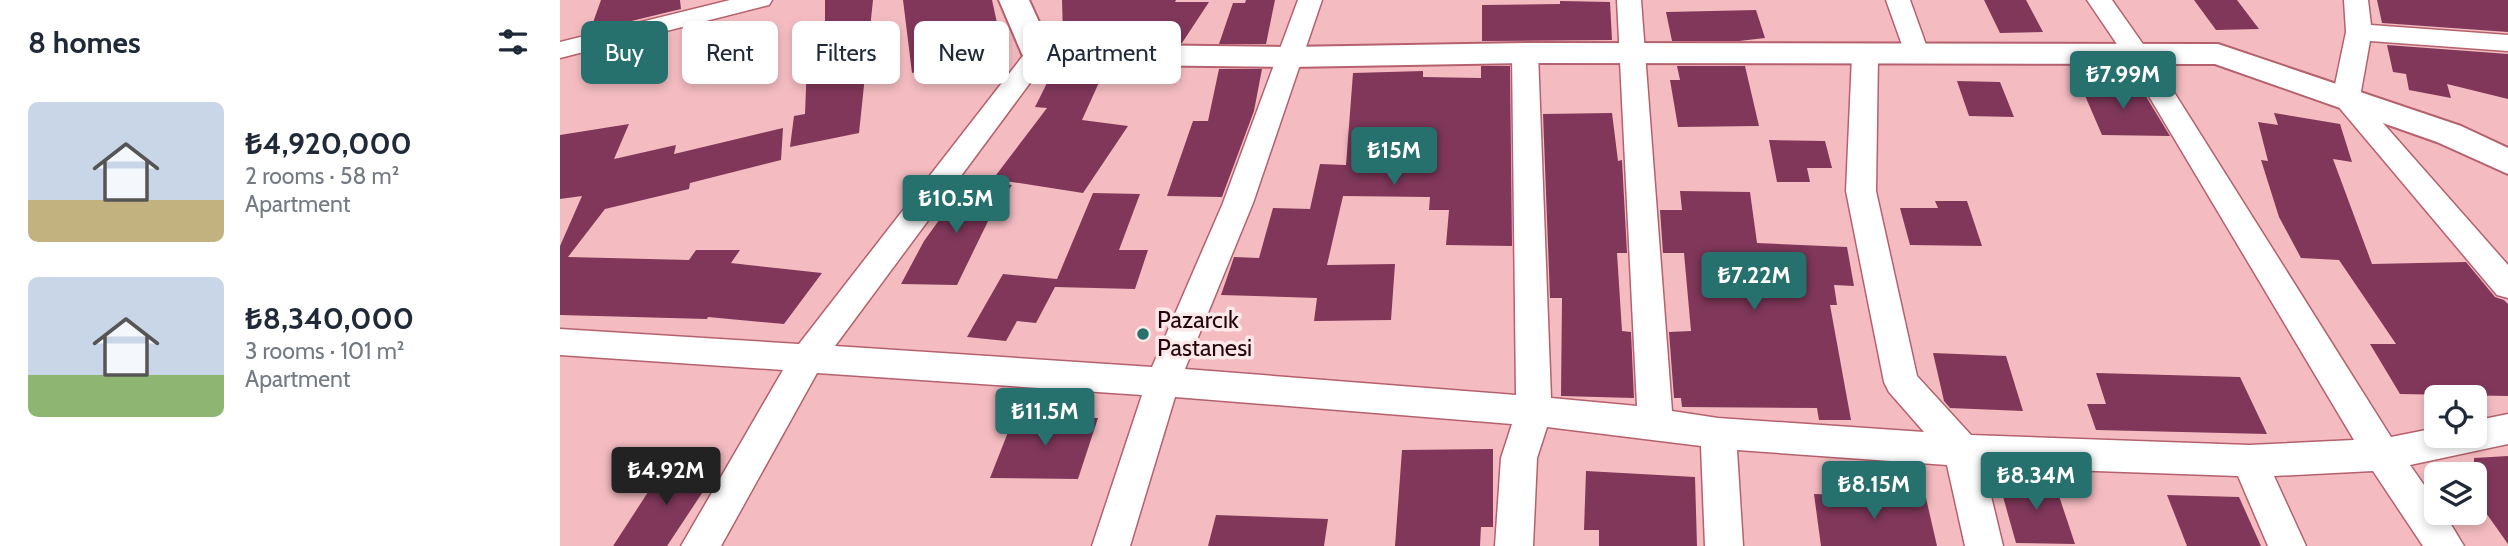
<!DOCTYPE html>
<html lang="en">
<head>
<meta charset="utf-8">
<style>
  body { margin:0; font-family:Cabin,sans-serif; background:#f6f6f7; color:#1f2937; height:100vh; display:flex; flex-direction:column; font-size:26px; white-space:nowrap }
  * { box-sizing:border-box; margin:0 }
  p { font-size:23px; color:#747a83 }
  .icon { flex:none; width:38px; height:38px; fill:none; stroke:currentColor; stroke-width:2; stroke-linecap:round; stroke-linejoin:round }
  .map { position:relative; flex:1; overflow:hidden }
  .side { display:flex; flex-direction:column; background:#fff; width:560px }
  .side>* { flex:none }
  .hud { position:absolute; left:21px; top:21px; width:665px; height:63px; display:flex; gap:14px }
  .fabs { position:absolute; left:1864px; top:385px; display:grid; gap:14px }
  .fabs a { display:grid; place-items:center; width:63px; height:63px; border-radius:10px; background:#fff; box-shadow:0 4px 10px #0003; font-size:35px }
  .price { position:absolute; translate:-50% -60px; padding:0 16px; border-radius:7px; background:#26706e; color:#fff; font-size:23px; line-height:46px; filter:drop-shadow(0 2px 4px #0008) }
  .price::after { content:''; position:absolute; left:50%; top:42px; width:21px; height:16px; margin-left:-10px; background:inherit; clip-path:polygon(0 0,100% 0,50% 100%) }
  .price.active { background:#222; color:#fff }
  ul { padding:0; list-style:none }
  li { display:flex; align-items:center; gap:21px; height:175px; padding:0 28px }
  li span { display:grid; place-items:center; flex:none; width:196px; height:140px; border-radius:10px; color:#555 }
  li>.icon { margin-inline-start:auto }
  span .icon { width:84px; height:84px; fill:#fffc; stroke-width:1 }
  li b { font-size:30px }
  h2 { display:flex; justify-content:space-between; align-items:center; height:84px; padding:0 28px; font-size:30px }
  .chip { padding:0 24px; border-radius:10px; background:#fff; box-shadow:0 4px 10px #0003; font-size:24px; line-height:63px }
  .chip.active { background:#26706e; color:#fff }
  main { display:flex; flex:1; min-height:0 }
  .map>svg:first-child { display:block }
</style>
</head>
<body>
<main>
<section class="side">
<h2>8 homes<svg class="icon" aria-label="filters" viewBox="0 0 24 24"><path d="M4 7h16M4 17h16"/><circle cx="9" cy="7" r="2"/><circle cx="15" cy="17" r="2"/></svg></h2>
<ul>
<li><span style="background:linear-gradient(#c9d6e8 70%,#c2b280 0)"><svg class="icon" aria-label="home" viewBox="0 0 24 24"><path d="M3 11l9-7 9 7M6 9v11h12V9"/></svg></span><div><b>₺4,920,000</b><p>2 rooms · 58 m²</p><p>Apartment</p></div></li>
<li><span style="background:linear-gradient(#c9d6e8 70%,#8fb573 0)"><svg class="icon" aria-label="home" viewBox="0 0 24 24"><path d="M3 11l9-7 9 7M6 9v11h12V9"/></svg></span><div><b>₺8,340,000</b><p>3 rooms · 101 m²</p><p>Apartment</p></div></li>
</ul>
</section>
<div class="map">
<svg width="1948" height="546" viewBox="0 0 1948 546">
  <rect width="100%" height="100%" fill="#f4bcc1"/>
  <g fill="#80375a">
    <path d="M41,0H120L121,9L30,31Z"/>
    <path d="M265,0H313L299,133L230,147L234,116L245,114L247,62L265,58Z"/>
    <path d="M343,0H432L443,50L352,73Z"/>
    <path d="M502,0H616L615,2H649L622,43L508,42L512,33L503,35Z"/>
    <path d="M686,0H715L706,44H659L673,3H685Z"/>
    <path d="M1424,0H1466L1483,32L1440,33Z"/>
    <path d="M1634,0H1677L1699,29L1656,30Z"/>
    <path d="M1817,0H1948V32L1822,23Z"/>
    <path d="M1000,1L1050,2L1052,40L922,41V5L1000,4Z"/>
    <path d="M1196,10L1205,38L1179,41H1112L1106,12Z"/>
    <path d="M1827,45L1948,54V99L1887,84L1891,98L1849,90L1846,74L1833,72Z"/>
    <path d="M921,66H950L952,246L886,245L889,210H869L870,197L783,196L767,265L835,264L831,320L754,321L757,298L661,295L674,257L699,258L713,208L750,209L760,164L786,165L793,73L863,71V77L921,78Z"/>
    <path d="M1117,66H1185L1199,126L1118,127L1110,80H1120Z"/>
    <path d="M495,67H546L522,120L568,126L523,193L433,179L487,108L475,107Z"/>
    <path d="M659,69H702L694,111L662,197L607,196L633,121H648Z"/>
    <path d="M1397,81L1440,82L1454,117L1409,116Z"/>
    <path d="M1520,84L1579,85L1610,136L1542,135Z"/>
    <path d="M1052,113L1058,161L1062,160L1067,253H1057L1062,331L1071,332L1074,398L1001,396L1002,298H990L983,114Z"/>
    <path d="M1714,113L1780,124L1792,162L1773,159L1812,264L1906,262L1935,297L1944,300L1948,304V396L1840,394L1810,344H1836L1779,260L1741,258L1719,217L1701,160L1708,161L1698,122L1718,125Z"/>
    <path d="M69,124L54,159L116,145L114,154L223,128L221,160L130,183L129,189L45,209L8,257L129,260L136,250H180L171,263L262,273L224,324L148,317L147,319L0,315V246L22,196L0,199V135Z"/>
    <path d="M1209,140L1265,141L1272,168H1247L1250,182H1217Z"/>
    <path d="M408,180L452,185L431,215L397,285L341,284L364,241Z"/>
    <path d="M1120,191L1190,192L1197,243L1287,247L1294,286L1274,285L1277,305H1270L1291,420H1259L1257,408L1122,407L1121,398H1114L1109,332L1131,331L1124,253H1103L1100,210H1122Z"/>
    <path d="M533,193L580,194L559,250H588L575,289L495,287L476,323L457,321L446,341L407,337L443,274L497,279Z"/>
    <path d="M1375,201H1407L1422,246L1350,245L1340,208H1378Z"/>
    <path d="M1373,353L1446,356L1463,411L1390,408L1384,401Z"/>
    <path d="M1536,373L1680,377L1707,434L1536,430L1527,404H1546Z"/>
    <path d="M454,417L538,418L518,479L430,478Z"/>
    <path d="M933,449V527H921L920,546H835L842,450Z"/>
    <path d="M1948,456V544L1914,496V458Z"/>
    <path d="M105,466L158,469L107,546H53Z"/>
    <path d="M1026,471L1135,477L1137,546H1039V530H1024Z"/>
    <path d="M1438,479L1494,481L1515,544L1456,543Z"/>
    <path d="M1254,494L1366,498L1377,546H1261Z"/>
    <path d="M1607,495L1679,497L1701,546H1627Z"/>
    <path d="M656,515L768,519L764,546H648Z"/>
  </g>
  <g fill="none" stroke-linecap="round" stroke-linejoin="round">
    <defs>
      <g id="street">
        <path d="M170,0H212L209,5L0,58V42Z"/>
        <path d="M738,0H762L693,203L625,369L956,395L952,53L956,47L965,45L974,47L978,53L991,398L1077,406L1057,0H1081L1112,411L1158,418L1364,432L1329,392L1324,382L1286,191L1292,56L1296,50L1305,48L1314,50L1318,56L1316,191L1357,376L1411,435L1689,445L1794,440L1565,56L1527,0H1552L1590,54L1831,437L1876,428V436H1914V421L1948,414V444L1850,465L1876,502V513H1884L1904,546H1863L1813,471L1714,476L1746,546H1708L1678,476L1424,467L1443,546H1405L1387,465L1177,450L1183,546H1145L1141,446L987,427L977,458L973,546H935L941,458L952,424L615,397L570,546H532L582,395L257,373L161,546H121L223,370L0,355V329L239,344L469,48L478,46L487,48L491,54L487,60L275,346L592,367L663,203Z"/>
        <path d="M1326,0H1350L1369,53L1365,59L1356,61L1347,59Z"/>
        <path d="M1784,0H1808L1811,25L1948,35V51L1810,41L1800,97L1948,265V298L1937,295L1772,99L1786,32Z"/>
      </g>
      <path id="secondary" d="M439,0H469L489,44L729,47L965,43L1658,44L1901,126L1948,148V174L1877,142L1655,64L965,63L729,67L478,64L467,61L462,54Z"/>
    </defs>
    <use href="#street" stroke="#b5616d" stroke-width="3"/>
    <use href="#secondary" stroke="#b5616d" stroke-width="4"/>
    <use href="#street" fill="#fff" fill-rule="evenodd"/>
    <use href="#secondary" fill="#fff" fill-rule="evenodd"/>
  </g>
  <circle fill="#26706e" stroke="#fce8e9" stroke-width="2.5" cx="583" cy="334" r="7"/>
  <g text-anchor="middle" stroke-width="7" stroke-linejoin="round" paint-order="stroke">
    <g font-size="24" fill="#26060c" stroke="#fce8e9" text-anchor="start">
      <text x="597" y="328">Pazarcık<tspan x="597" dy="28">Pastanesi</tspan></text>
    </g>
  </g>
</svg>
<div class="fabs">
<a><svg class="icon" aria-label="locate" viewBox="0 0 24 24"><circle cx="12" cy="12" r="6"/><path d="M12 2v4M12 18v4M2 12h4M18 12h4"/></svg></a>
<a><svg class="icon" aria-label="layers" viewBox="0 0 24 24"><path d="M12 4l9 5-9 5-9-5zM3 14l9 5 9-5"/></svg></a>
</div>
<b class="price" style="left:1563px;top:111px">₺7.99M</b>
<b class="price" style="left:834px;top:187px">₺15M</b>
<b class="price" style="left:396px;top:235px">₺10.5M</b>
<b class="price" style="left:1194px;top:312px">₺7.22M</b>
<b class="price" style="left:485px;top:448px">₺11.5M</b>
<b class="price active" style="left:106px;top:507px">₺4.92M</b>
<b class="price" style="left:1476px;top:512px">₺8.34M</b>
<b class="price" style="left:1314px;top:521px">₺8.15M</b>
<div class="hud">
<a class="chip active">Buy</a>
<a class="chip">Rent</a>
<a class="chip">Filters</a>
<a class="chip">New</a>
<a class="chip">Apartment</a>
</div>
</div>
</main>
</body>
</html>
